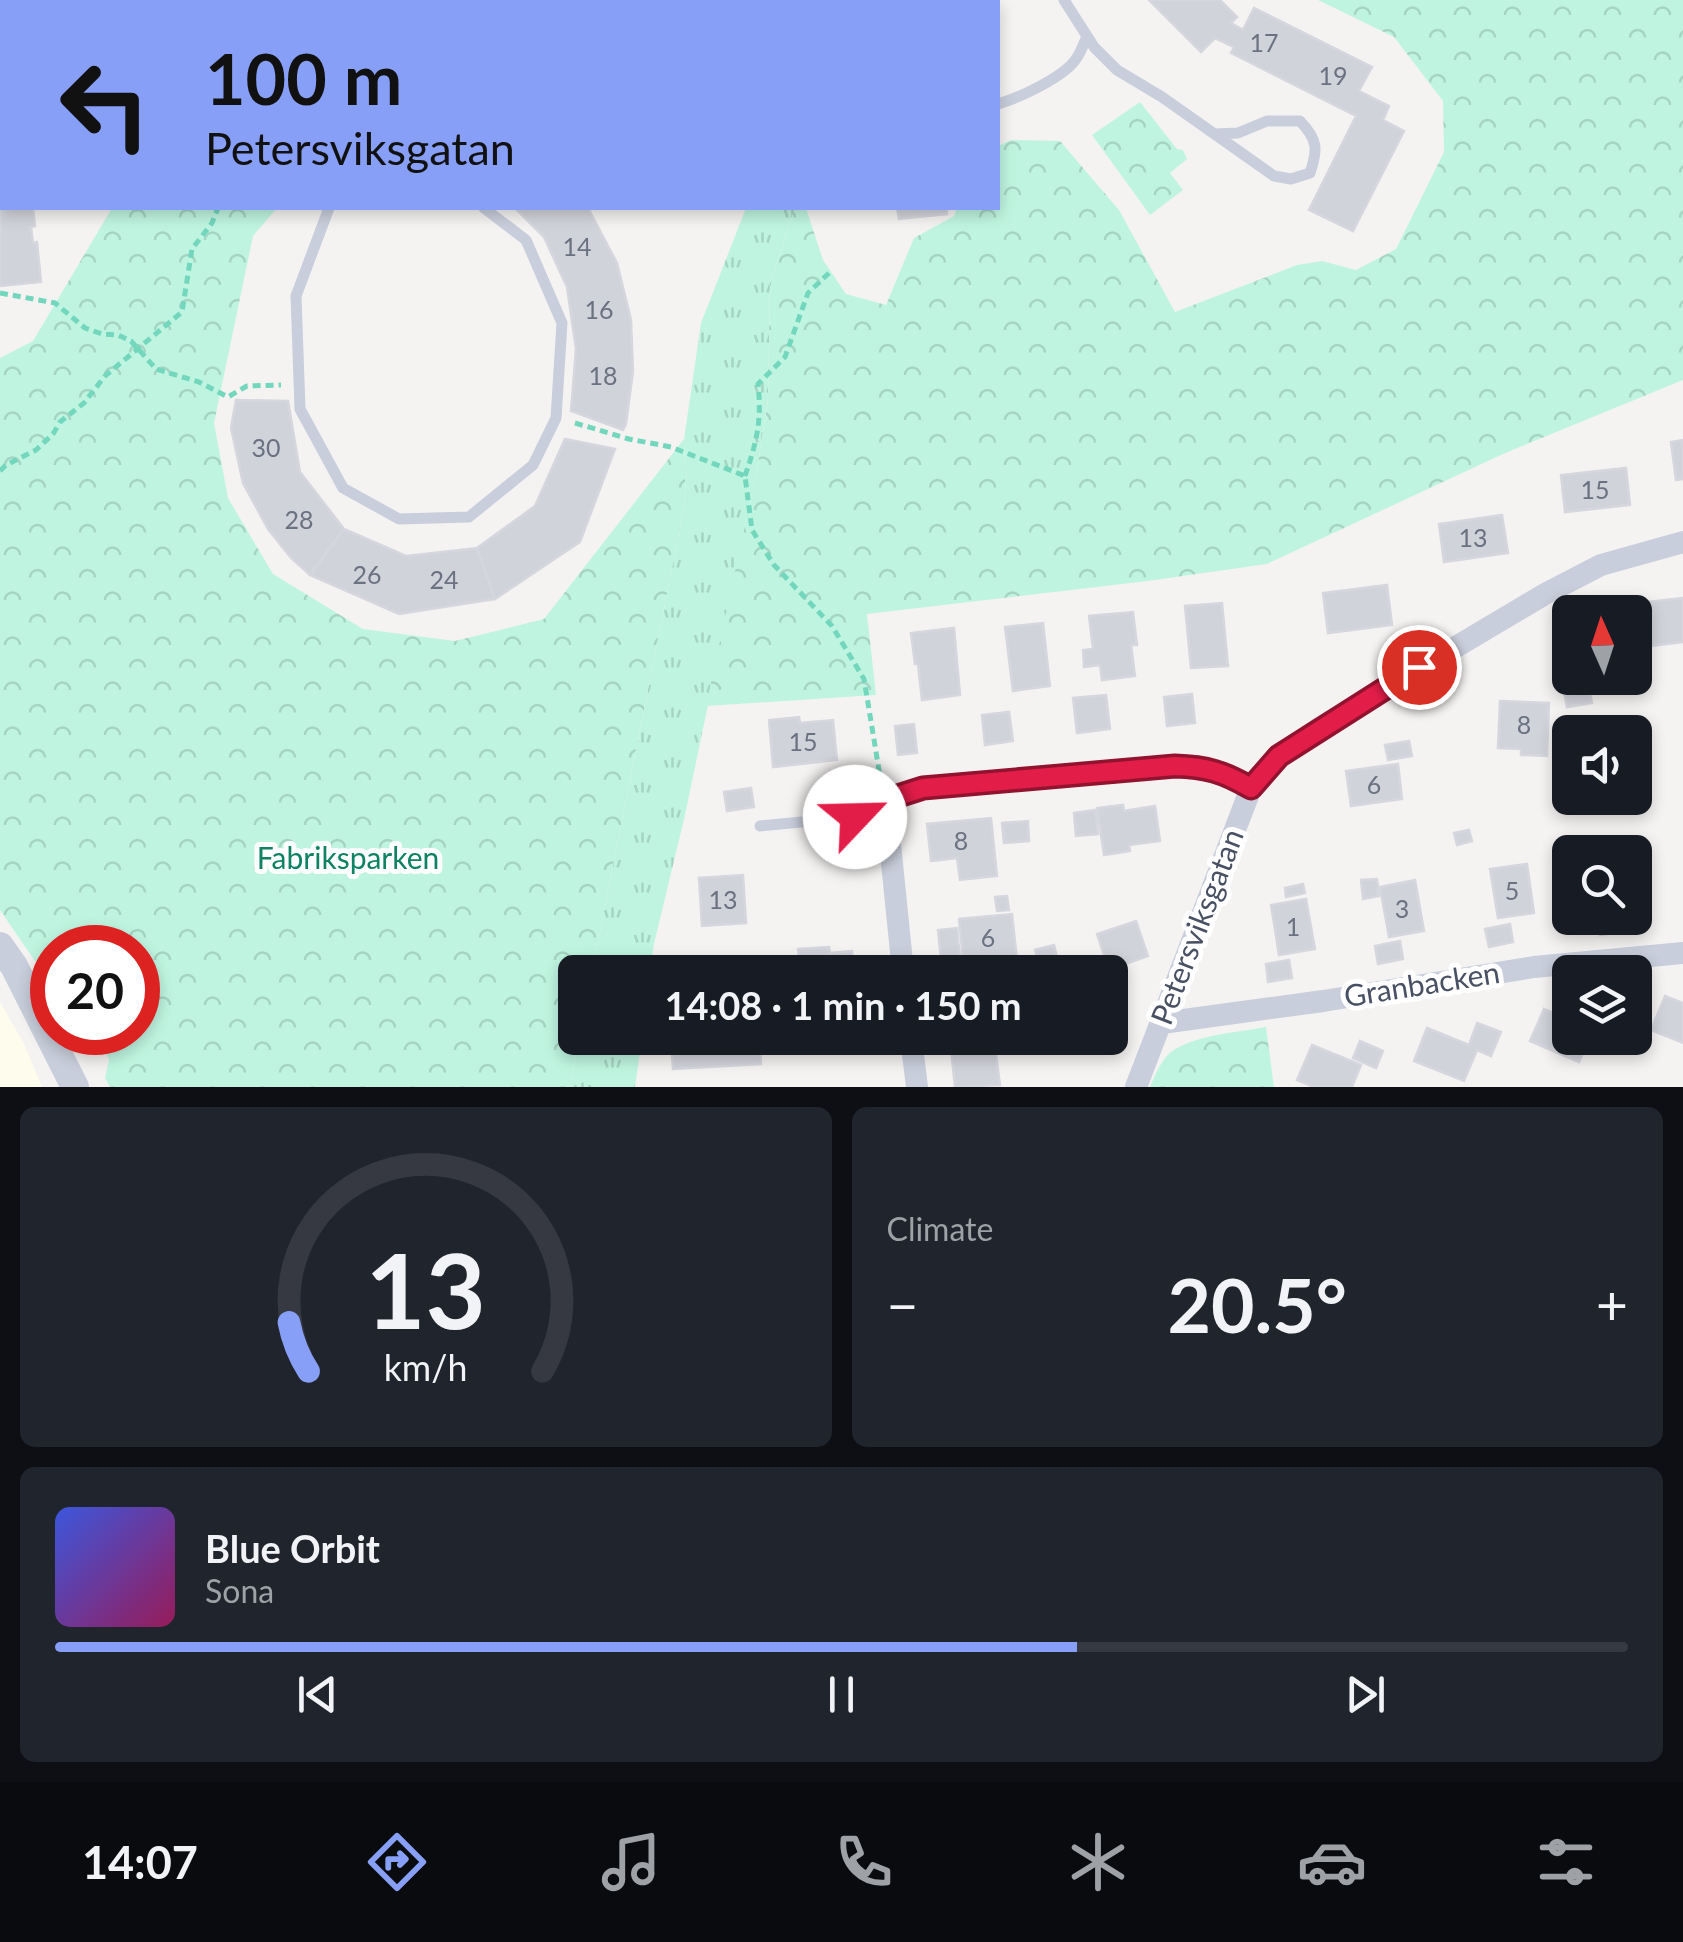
<!DOCTYPE html>
<html lang="en">
<head>
<meta charset="utf-8">
<style>
	:root { --surface:#171b24; --page:#20242c; --text:#f1f3f6; --muted:#9ea1a6; --line:#363941; --accent:#889ff7 }
	body { margin:0; font-family:Lato,sans-serif; background:var(--page); color:var(--text); height:100vh; display:flex; flex-direction:column; font-size:38px; white-space:nowrap }
	* { box-sizing:border-box; margin:0 }
	p { font-size:32px; color:var(--muted) }
	.icon { flex:none; width:55px; height:55px; fill:none; stroke:currentColor; stroke-width:2; stroke-linecap:round; stroke-linejoin:round }
	.map { position:relative; height:1087px; overflow:hidden }
	.sheet { display:flex; flex-direction:column; gap:20px; padding:20px; background:#0d0f14; flex:1 }
	.sheet>* { flex:none }
	.hud { position:absolute; left:0px; top:0px; width:1000px; height:210px; box-shadow:0 5px 15px #0003; background:#889ff7; color:#111; overflow:hidden }
	.needle { width:65px; rotate:357deg }
	.tools { position:absolute; left:1552px; top:595px; display:grid; gap:20px }
	.tools a { display:grid; place-items:center; width:100px; height:100px; border-radius:15px; background:var(--surface); box-shadow:0 5px 15px #0003; font-size:50px }
	.speed { position:absolute; left:30px; top:925px; display:flex; gap:20px; font-size:50px; font-weight:700; text-align:center }
	.speed>* { display:grid; place-content:center; width:130px; height:130px; border-radius:50%; background:var(--surface); box-shadow:0 5px 15px #0003; line-height:1 }
	.speed .limit { border:15px solid #d22; background:#fff; color:#111 }
	.pin { position:absolute; display:grid; place-items:center; width:85px; height:85px; color:#fff; margin:-42px; border:5px solid #fff; border-radius:50%; box-shadow:0 2px 10px #0007 }
	.me { position:absolute; width:110px; margin:-55px; rotate:66deg; stroke-linejoin:round; filter:drop-shadow(0 0 8px #0008) }
	.turn { display:flex; align-items:center; gap:35px; height:210px; padding:0 40px; font-size:45px }
	.turn .icon { width:130px; height:130px; stroke-width:2.5 }
	.turn b { display:block; font-size:70px; line-height:85px }
	.big { font-size:75px; font-weight:700; line-height:1.1 }
	.sheet .tile { flex:1; display:flex; flex-direction:column; justify-content:center; gap:15px; min-width:0; padding:0 35px; border-radius:15px; background:var(--page) }
	.sheet .dial { align-items:center; gap:0 }
	.dial svg { height:260px; overflow:visible; fill:none; stroke:var(--line); stroke-width:7; stroke-linecap:round; text-anchor:middle }
	.dial text { fill:var(--text); stroke:none }
	.song { display:flex; align-items:center; gap:30px }
	.cover { width:120px; height:120px; border-radius:15px; background:linear-gradient(135deg,hsl(230 70% 55%),hsl(330 70% 35%)) }
	.played { height:10px; border-radius:5px; background:linear-gradient(90deg,var(--accent) 65%,var(--line) 65%) }
	.keys { display:flex; justify-content:space-around; direction:ltr }
	.heat { display:flex; justify-content:space-between; align-items:center; font-size:55px; direction:ltr }
	.sheet .tiles { flex:1; display:grid; gap:20px; grid-template-columns:1fr 1fr }
	.tile:last-child { grid-column:span 2 }
	.trip { position:absolute; left:558px; top:955px; width:570px; height:100px; border-radius:15px; background:var(--surface); box-shadow:0 5px 15px #0003; font-weight:700; line-height:100px; text-align:center }
	.menu { display:flex; height:160px; justify-content:space-around; align-items:center; background:#090b0e; color:var(--muted) }
	.menu .icon { width:70px; height:70px }
	.menu .active { color:var(--accent) }
	.menu b { font-size:45px; color:var(--text) }
	.map>svg:first-child { display:block }
</style>
</head>
<body>
<div class="map">
<svg width="1683" height="1087" viewBox="0 0 1683 1087">
	<defs>
		<pattern id="grass-tufts" width="24" height="20" patternUnits="userSpaceOnUse" patternTransform="scale(2.5)"><rect width="24" height="20" fill="#bff5e0"/><path d="M3 7l-1-3M5 7V3M7 7l1-3M15 17l-1-3M17 17v-4M19 17l1-3" fill="none" stroke="#a6d4c3"/></pattern>
		<pattern id="forest-crowns" width="20" height="18" patternUnits="userSpaceOnUse" patternTransform="scale(2.5)"><rect width="20" height="18" fill="#bff5e0"/><path d="M2 6a3 3 0 1 1 6 0M12 15a3 3 0 1 1 6 0" fill="none" stroke="#a6d4c3"/></pattern>
	</defs>
	<rect width="100%" height="100%" fill="#f5f3f2"/>
	<path fill="#fefded" d="M 0,1002 L 24,1044 L 42,1087 L 0,1087 Z"/>
	<path fill="url(#grass-tufts)" d="M 746,208 L 795,208 L 770,283 L 768,399 L 757,470 L 685,815 L 654,944 L 650,972 L 592,972 L 686,497 L 684,439 L 701,323 Z
		M 579,1038 L 642,1038 L 635,1087 L 569,1087 Z"/>
	<path fill="url(#forest-crowns)" d="M 1318,0 L 1683,0 L 1683,380 L 1503,454 L 1267,564 L 1148,581 L 867,614 L 876,695 L 706,706 L 757,470 L 768,400 L 770,283 L 795,208 L 806,208 L 823,260 L 846,294 L 886,305 L 914,238 L 954,216 L 957,208 L 998,208 L 998,146 L 1011,140 L 1060,141 L 1119,210 L 1175,312 L 1297,265 L 1322,261 L 1356,270 L 1396,249 L 1444,152 L 1443,101 L 1394,37 Z
		M 1140,102 L 1177,149 L 1183,150 L 1187,159 L 1170,173 L 1183,190 L 1150,215 L 1092,135 Z
		M 112,208 L 277,208 L 253,236 L 214,423 L 228,498 L 273,574 L 363,629 L 455,641 L 544,619 L 684,439 L 686,497 L 592,972 L 575,972 L 575,1038 L 579,1038 L 569,1087 L 110,1087 L 105,1078 L 109,1060 L 99,1033 L 138,1032 L 138,948 L 52,948 L 52,986 L 0,910 L 0,358 L 33,341 Z
		M 1266,1027 L 1274,1087 L 1150,1087 C 1155,1075 1161,1060 1171,1052 C 1197,1034 1236,1033 1266,1027 Z"/>
	<path fill="#d1d3da" stroke="#d6d7de" stroke-width="2.5" d="M 235,0 L 297,0 L 297,2 L 235,2 Z
		M 866,0 L 916,0 L 916,2 L 866,2 Z
		M 1149,0 L 1220,0 L 1237,17 L 1231,23 L 1243,30 L 1254,8 L 1372,67 L 1359,91 L 1389,106 L 1383,120 L 1404,131 L 1353,231 L 1309,210 L 1356,116 L 1231,53 L 1234,47 L 1215,38 L 1201,52 Z
		M 0,103 L 2,103 L 2,208 L 33,208 L 35,226 L 31,227 L 33,243 L 37,242 L 41,282 L 0,286 Z
		M 515,208 L 588,208 L 617,263 L 631,320 L 633,371 L 626,424 L 623,430 L 571,411 L 576,349 L 567,287 L 544,237 Z
		M 897,208 L 947,208 L 947,214 L 899,219 Z
		M 236,400 L 288,401 L 300,472 L 344,529 L 310,575 L 291,558 L 268,529 L 243,483 L 231,428 Z
		M 565,439 L 615,449 L 580,542 L 495,599 L 477,548 L 535,506 Z
		M 1683,440 L 1683,479 L 1676,480 L 1671,442 Z
		M 1626,468 L 1630,505 L 1565,512 L 1561,475 Z
		M 1502,515 L 1508,553 L 1444,562 L 1439,524 Z
		M 344,529 L 406,556 L 477,548 L 495,599 L 399,614 L 310,575 Z
		M 1387,585 L 1392,625 L 1328,633 L 1323,593 Z
		M 1683,598 L 1683,642 L 1642,647 L 1637,603 Z
		M 1222,603 L 1228,666 L 1191,668 L 1185,606 Z
		M 1133,612 L 1137,645 L 1131,645 L 1135,676 L 1102,680 L 1100,665 L 1084,667 L 1083,650 L 1093,649 L 1089,616 Z
		M 1043,623 L 1050,686 L 1013,691 L 1005,627 Z
		M 954,628 L 960,695 L 922,700 L 918,664 L 915,664 L 911,633 Z
		M 1570,675 L 1570,678 L 1587,678 L 1592,703 L 1567,707 L 1561,676 Z
		M 1192,694 L 1195,723 L 1167,726 L 1164,697 Z
		M 1106,695 L 1110,729 L 1077,733 L 1073,698 Z
		M 1500,701 L 1549,703 L 1547,756 L 1521,755 L 1521,749 L 1498,748 Z
		M 1009,712 L 1013,741 L 985,745 L 982,715 Z
		M 799,717 L 800,723 L 833,720 L 837,760 L 773,767 L 769,720 Z
		M 914,724 L 917,753 L 898,755 L 895,726 Z
		M 1409,741 L 1412,756 L 1388,760 L 1385,745 Z
		M 1398,764 L 1402,799 L 1351,806 L 1346,771 Z
		M 751,788 L 754,807 L 727,811 L 724,792 Z
		M 1123,805 L 1124,811 L 1155,806 L 1160,841 L 1129,845 L 1130,851 L 1104,855 L 1097,808 Z
		M 1095,810 L 1098,834 L 1076,836 L 1074,813 Z
		M 991,818 L 997,876 L 960,880 L 957,858 L 931,861 L 927,824 Z
		M 1028,821 L 1029,841 L 1004,843 L 1002,823 Z
		M 1469,830 L 1472,841 L 1457,845 L 1454,833 Z
		M 851,834 L 853,859 L 829,861 L 826,836 Z
		M 1636,846 L 1643,897 L 1635,898 L 1635,852 L 1600,851 Z
		M 1527,864 L 1534,913 L 1498,918 L 1490,869 Z
		M 743,875 L 746,923 L 702,926 L 699,878 Z
		M 1377,879 L 1379,896 L 1363,899 L 1361,880 Z
		M 1415,880 L 1424,931 L 1389,937 L 1380,887 Z
		M 1303,884 L 1305,893 L 1286,897 L 1285,888 Z
		M 1007,896 L 1009,910 L 997,911 L 995,897 Z
		M 1306,899 L 1315,949 L 1279,955 L 1271,905 Z
		M 1012,914 L 1017,960 L 983,963 L 982,957 L 963,959 L 959,919 Z
		M 1597,918 L 1620,918 L 1622,932 L 1600,935 Z
		M 1136,921 L 1148,956 L 1109,970 L 1097,934 Z
		M 1510,924 L 1513,942 L 1489,947 L 1485,929 Z
		M 957,928 L 960,958 L 941,959 L 938,930 Z
		M 1400,941 L 1403,959 L 1378,964 L 1375,946 Z
		M 1054,945 L 1060,970 L 1041,972 L 1035,950 Z
		M 829,947 L 830,953 L 852,951 L 854,972 L 778,972 L 777,963 L 783,962 L 783,958 L 799,957 L 798,949 Z
		M 1289,960 L 1292,978 L 1268,982 L 1266,964 Z
		M 1665,996 L 1683,1003 L 1683,1043 L 1651,1030 Z
		M 1110,1009 L 1116,1044 L 1073,1051 L 1071,1038 L 1110,1038 Z
		M 1544,1009 L 1570,1020 L 1570,1038 L 1589,1038 L 1579,1062 L 1530,1041 Z
		M 1477,1023 L 1501,1032 L 1491,1056 L 1477,1050 L 1464,1081 L 1414,1061 L 1427,1028 L 1469,1045 Z
		M 671,1038 L 760,1038 L 761,1064 L 673,1069 Z
		M 976,1038 L 994,1038 L 1000,1085 L 955,1087 L 950,1040 Z
		M 1360,1041 L 1383,1051 L 1376,1068 L 1353,1058 Z
		M 1312,1045 L 1361,1065 L 1352,1087 L 1314,1087 L 1297,1080 Z"/>
	<g fill="none" stroke-linecap="round" stroke-linejoin="round">
		<path stroke="#72d7bd" stroke-width="5" stroke-dasharray="8 5" stroke-linecap="butt" d="M 0,293 L 55,303 L 85,328 L 102,334 L 118,335 L 131,341 L 156,369 L 199,382 L 228,397 L 247,386 L 281,385
			M 575,423 L 629,439 L 671,447 L 745,476 L 752,530 L 774,565 L 832,626 L 864,679 L 880,776 L 883,779
			M 0,471 L 6,465 L 36,450 L 53,434 L 60,422 L 84,403 L 105,376 L 182,312 L 192,249 L 212,223 L 218,208
			M 745,476 C 757,441 762,420 758,384 L 785,357 L 808,293 L 830,272"/>
		<path stroke="#c8cedb" stroke-width="11" d="M 928,0 L 928,2
			M 1064,0 L 1094,47 L 1117,70 L 1162,97 L 1274,176 L 1291,179 L 1310,173 C 1318,149 1318,140 1300,121 L 1267,121 L 1238,133 L 1215,134
			M 486,2 L 489,0
			M 998,104 C 1019,98 1064,77 1076,59 C 1081,52 1084,43 1087,36
			M 329,208 L 296,296 L 300,409 L 343,488 L 399,519 L 469,517 L 533,465 L 556,418 L 562,323 L 526,240 L 484,208
			M 760,826 L 887,814"/>
		<path stroke="#c8cedb" stroke-width="22" d="M 903,972 L 887,814 L 898,797 L 923,788 L 1175,766 C 1207,767 1223,772 1251,788
			M 1162,1023 L 1323,1001 L 1534,967 L 1683,953
			M 911,1038 L 917,1087
			M 1136,1087 L 1251,788 L 1279,756 L 1318,729 L 1545,594 L 1601,565 L 1683,542"/>
		<path stroke="#c8cedb" stroke-width="28" d="M 0,946 L 14,966 L 75,1087"/>
	</g>
	<g fill="none" stroke-linecap="round" stroke-linejoin="round">
		<g stroke="#92132f" stroke-width="25">
			<path id="route" d="M 855,817 L 887,814 L 898,796 L 923,788 L 1175,766 C 1207,767 1223,772 1251,788 L 1279,756 L 1419,667"/>
		</g>
		<use href="#route" stroke="#e11d48" stroke-width="18"/>
	</g>
	<g text-anchor="middle" stroke-width="10" stroke-linejoin="round" paint-order="stroke">
		<g font-size="25" fill="#6a7181">
			<text x="1264" y="52">17</text>
			<text x="1333" y="85">19</text>
			<text x="577" y="256">14</text>
			<text x="599" y="319">16</text>
			<text x="603" y="385">18</text>
			<text x="266" y="457">30</text>
			<text x="1595" y="499">15</text>
			<text x="299" y="529">28</text>
			<text x="1473" y="547">13</text>
			<text x="367" y="584">26</text>
			<text x="444" y="589">24</text>
			<text x="1524" y="734">8</text>
			<text x="803" y="751">15</text>
			<text x="1374" y="794">6</text>
			<text x="961" y="850">8</text>
			<text x="1512" y="900">5</text>
			<text x="723" y="909">13</text>
			<text x="1402" y="918">3</text>
			<text x="1293" y="936">1</text>
			<text x="988" y="947">6</text>
		</g>
		<g font-size="30" fill="#0e8263" stroke="#fff">
			<text x="348" y="869">Fabriksparken</text>
		</g>
		<g font-size="30" fill="#485063" stroke="#fff">
			<text transform="translate(1198 927) rotate(-69)" y="10">Petersviksgatan</text>
			<text transform="translate(1422 985) rotate(-9)" y="10">Granbacken</text>
		</g>
	</g>
</svg>
<div class="tools">
<a><svg class="needle" viewBox="-14 -14 28 28"><path d="M0-13l5 13h-10z" fill="#e53935"/><path d="M0 13l5-13h-10z" fill="#9ea1a6"/></svg></a>
<a><svg class="icon" aria-label="sound" viewBox="0 0 24 24"><path d="M4 9h4l5-4v14l-5-4H4zM17 9q2 3 0 6"/></svg></a>
<a><svg class="icon" aria-label="search" viewBox="0 0 24 24"><circle cx="10" cy="10" r="6"/><path d="M15 15l6 6"/></svg></a>
<a><svg class="icon" aria-label="layers" viewBox="0 0 24 24"><path d="M12 4l9 5-9 5-9-5zM3 14l9 5 9-5"/></svg></a>
</div>
<div class="speed"><div class="limit">20</div></div>
<div class="pin" style="left:1419px;top:667px;background:#d93025"><svg class="icon" aria-label="arrive" viewBox="0 0 24 24"><path d="M6 21V4h12l-3 4 3 4H6"/></svg></div>
<svg class="me" style="left:855px;top:817px" viewBox="-20 -20 40 40"><circle r="19" fill="#fff"/><path d="M0-13L10 11 0 6-10 11z" fill="#e11d48"/></svg>
<div class="trip">14:08 · 1 min · 150 m</div>
<div class="hud">
<div class="turn"><svg class="icon" aria-label="left" viewBox="0 0 24 24"><path d="M17 20v-9H6M10 6l-5 5 5 5"/></svg><div><b>100 m</b>Petersviksgatan</div></div>
</div>
</div>
<section class="sheet">
<div class="tiles">
<div class="tile dial"><svg viewBox="0 0 100 80">
<path d="M14 69A42 42 0 1 1 86 69"/>
<path d="M14 69A42 42 0 0 1 8 54" stroke="#889ff7"/>
<text x="50" y="56" font-size="32" font-weight="700">13</text>
<text x="50" y="72" font-size="11">km/h</text>
</svg></div>
<div class="tile"><p>Climate</p>
<div class="heat"><a>−</a><b class="big">20.5°</b><a>+</a></div>
</div>
<div class="tile">
<div class="song"><i class="cover"></i><div><b>Blue Orbit</b><p>Sona</p></div></div>
<div class="played"></div>
<div class="keys"><svg class="icon" aria-label="previous" viewBox="0 0 24 24"><path d="M18 5L8 12l10 7zM5 5v14"/></svg><svg class="icon" aria-label="pause" viewBox="0 0 24 24"><path d="M8 5v14M16 5v14"/></svg><svg class="icon" aria-label="next" viewBox="0 0 24 24"><path d="M6 5l10 7-10 7zM19 5v14"/></svg></div>
</div>
</div>
</section>
<nav class="menu">
<b>14:07</b>
<svg class="icon active" aria-label="directions" viewBox="0 0 24 24"><path d="M12 3l9 9-9 9-9-9zM9 14v-3h6M13 9l2 2-2 2"/></svg>
<svg class="icon" aria-label="music" viewBox="0 0 24 24"><path d="M9 18V5l10-2v13"/><circle cx="6" cy="18" r="3"/><circle cx="16" cy="16" r="3"/></svg>
<svg class="icon" aria-label="phone" viewBox="0 0 24 24"><path d="M5 4h4l2 5-3 2q2 4 5 5l2-3 5 2v4C11 20 4 13 5 4z"/></svg>
<svg class="icon" aria-label="climate" viewBox="0 0 24 24"><path d="M12 3v18M4 7l16 10M4 17L20 7"/></svg>
<svg class="icon" aria-label="car" viewBox="0 0 24 24"><path d="M5 17H2v-5l4-1 3-4h7l3 4 3 1v5h-3M9 17h6M6 11h13"/><circle cx="7" cy="17" r="2"/><circle cx="17" cy="17" r="2"/></svg>
<svg class="icon" aria-label="filters" viewBox="0 0 24 24"><path d="M4 7h16M4 17h16"/><circle cx="9" cy="7" r="2"/><circle cx="15" cy="17" r="2"/></svg>
</nav>
</body>
</html>
